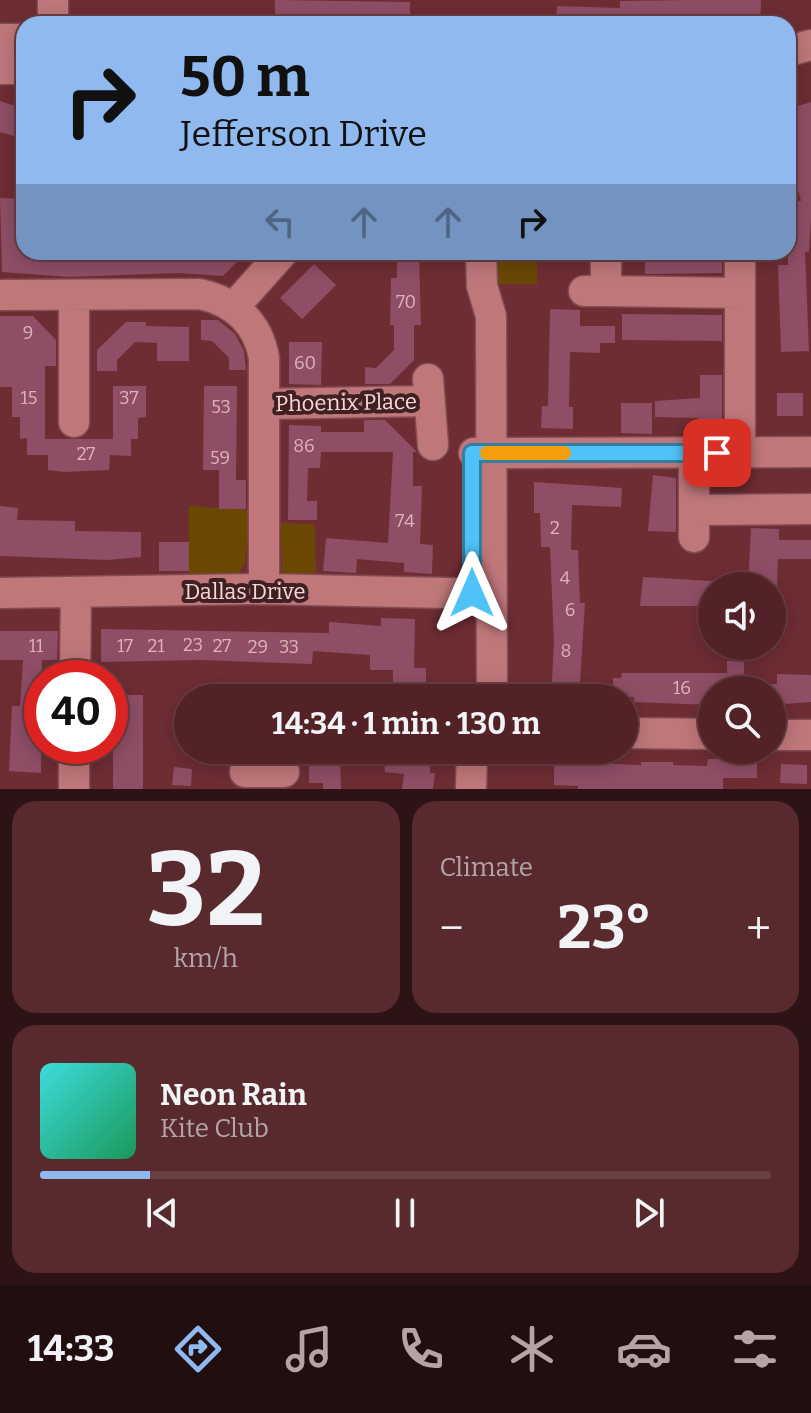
<!DOCTYPE html>
<html lang="en">
<head>
<meta charset="utf-8">
<style>
	:root { --surface:#522226; --page:#582a2e; --text:#f1f3f6; --muted:#b5a4a7; --line:#683f43; --accent:#90b9f0 }
	body { margin:0; font-family:Bitter,serif; background:var(--page); color:var(--text); height:100vh; display:flex; flex-direction:column; font-size:30px; white-space:nowrap }
	* { box-sizing:border-box; margin:0 }
	p { font-size:26px; color:var(--muted) }
	.icon { flex:none; width:44px; height:44px; fill:none; stroke:currentColor; stroke-width:2; stroke-linecap:round; stroke-linejoin:round }
	.map { position:relative; height:789px; overflow:hidden }
	.sheet { display:flex; flex-direction:column; gap:12px; padding:12px; background:#2d1315; flex:1 }
	.sheet>* { flex:none }
	.top-card { position:absolute; left:16px; top:16px; width:780px; height:244px; border-radius:24px; box-shadow:0 4px 20px #0003,0 0 0 2px var(--line); background:#90b9f0; color:#111; overflow:hidden }
	.controls { position:absolute; left:698px; top:572px; display:grid; gap:16px }
	.controls a { display:grid; place-items:center; width:88px; height:88px; border-radius:50%; background:var(--surface); box-shadow:0 4px 20px #0003,0 0 0 2px var(--line); font-size:40px }
	.speed { position:absolute; left:24px; top:660px; display:flex; gap:16px; font-size:40px; font-weight:700; text-align:center }
	.speed>* { display:grid; place-content:center; width:104px; height:104px; border-radius:50%; background:var(--surface); box-shadow:0 4px 20px #0003,0 0 0 2px var(--line); line-height:1 }
	.speed .limit { border:12px solid #d22; background:#fff; color:#111 }
	.pin { position:absolute; display:grid; place-items:center; width:68px; height:68px; color:#fff; margin:-34px; border-radius:16px; box-shadow:0 4px 12px #0006 }
	.me { position:absolute; width:88px; margin:-44px; rotate:0deg; stroke-linejoin:round; filter:drop-shadow(0 0 6px #0008) }
	.turn { display:flex; align-items:center; gap:28px; height:168px; padding:0 32px; font-size:36px }
	.turn .icon { width:104px; height:104px; stroke-width:2.5 }
	.turn b { display:block; font-size:56px; line-height:68px }
	.lanes { display:flex; align-items:center; height:76px; padding:0 32px; background:#0003; justify-content:center; gap:40px; direction:ltr }
	.lanes .off { opacity:.35 }
	.big { font-size:60px; font-weight:700; line-height:1.1 }
	.sheet .card { flex:1; display:flex; flex-direction:column; justify-content:center; gap:12px; min-width:0; padding:0 28px; border-radius:24px; background:var(--page) }
	.sheet .dial { align-items:center; gap:0 }
	.dial b { font-size:104px; line-height:1 }
	.song { display:flex; align-items:center; gap:24px }
	.cover { width:96px; height:96px; border-radius:12px; background:linear-gradient(135deg,hsl(180 70% 55%),hsl(150 70% 35%)) }
	.played { height:8px; border-radius:4px; background:linear-gradient(90deg,var(--accent) 15%,var(--line) 15%) }
	.keys { display:flex; justify-content:space-around; direction:ltr }
	.heat { display:flex; justify-content:space-between; align-items:center; font-size:44px; direction:ltr }
	.sheet .tiles { flex:1; display:grid; gap:12px; grid-template-columns:1fr 1fr }
	.card:last-child { grid-column:span 2 }
	.trip { position:absolute; left:174px; top:684px; width:464px; height:80px; border-radius:40px; background:var(--surface); box-shadow:0 4px 20px #0003,0 0 0 2px var(--line); font-weight:700; line-height:80px; text-align:center }
	.tab-bar { display:flex; height:128px; justify-content:space-around; align-items:center; background:#210e0f; color:var(--muted) }
	.tab-bar .icon { width:56px; height:56px }
	.tab-bar .on { color:var(--accent) }
	.tab-bar b { font-size:36px; color:var(--text) }
	.map>svg:first-child { display:block }
</style>
</head>
<body>
<div class="map">
<svg width="811" height="789" viewBox="0 0 811 789">
	<rect width="100%" height="100%" fill="#6d2d33"/>
	<path fill="#6a4804" d="M 498,252 L 537,252 L 537,284 L 498,284 Z
		M 189,506 L 251,510 L 245,563 L 238,575 L 189,578 Z
		M 281,523 L 315,524 L 316,579 L 282,572 Z"/>
	<path fill="#8e4e66" d="M 275,0 L 410,2 L 410,24 L 275,24 Z
		M 693,0 L 761,0 L 760,24 L 556,24 L 557,6 L 620,8 L 620,1 Z
		M 0,101 L 24,109 L 24,139 L 0,132 Z
		M 811,102 L 811,217 L 809,252 L 805,252 L 809,351 L 781,352 L 778,265 L 788,265 L 788,201 L 801,201 L 788,152 L 788,109 Z
		M 0,198 L 24,199 L 24,252 L 247,252 L 223,276 L 178,273 L 69,277 L 2,272 Z
		M 397,252 L 419,252 L 421,325 L 414,325 L 414,360 L 390,384 L 365,384 L 365,367 L 376,368 L 394,350 L 394,325 L 390,325 L 391,278 L 397,278 Z
		M 645,252 L 722,252 L 722,273 L 645,274 Z
		M 314,264 L 336,285 L 302,319 L 280,298 Z
		M 550,309 L 580,310 L 580,326 L 615,326 L 615,343 L 600,343 L 600,353 L 570,352 L 569,407 L 573,407 L 573,429 L 541,428 L 542,406 L 548,406 Z
		M 622,314 L 722,315 L 722,341 L 622,340 Z
		M 0,316 L 33,316 L 56,340 L 56,366 L 45,366 L 45,439 L 113,439 L 113,386 L 146,386 L 146,417 L 138,418 L 138,439 L 131,439 L 131,456 L 110,455 L 109,470 L 64,472 L 48,470 L 48,455 L 27,455 L 27,438 L 20,439 L 20,417 L 12,417 L 12,387 L 0,387 Z
		M 201,320 L 218,320 L 235,334 L 244,351 L 246,370 L 229,370 L 229,358 L 212,341 L 201,340 Z
		M 126,322 L 146,322 L 146,326 L 189,327 L 189,361 L 157,361 L 157,343 L 135,342 L 117,360 L 117,371 L 97,371 L 97,350 Z
		M 289,342 L 322,342 L 321,385 L 289,384 Z
		M 700,375 L 722,375 L 722,431 L 698,430 L 698,418 L 655,417 L 655,401 L 700,398 Z
		M 204,386 L 237,386 L 236,480 L 246,480 L 246,509 L 219,509 L 219,470 L 203,470 Z
		M 777,393 L 803,393 L 803,416 L 777,416 Z
		M 621,403 L 652,403 L 652,434 L 621,433 Z
		M 364,420 L 385,420 L 417,452 L 413,452 L 413,486 L 422,486 L 420,544 L 433,545 L 432,574 L 404,572 L 404,563 L 357,559 L 356,573 L 323,571 L 326,538 L 388,543 L 393,452 L 321,452 L 320,468 L 308,468 L 307,501 L 317,501 L 317,520 L 288,520 L 289,425 L 321,426 L 321,432 L 364,432 Z
		M 653,475 L 676,478 L 676,532 L 648,531 Z
		M 534,482 L 622,488 L 621,507 L 572,505 L 571,550 L 578,550 L 580,603 L 585,603 L 579,698 L 551,698 L 554,643 L 550,547 L 541,547 L 540,513 L 534,513 Z
		M 0,506 L 18,508 L 17,520 L 75,521 L 75,531 L 141,532 L 141,557 L 107,560 L 0,556 Z
		M 751,528 L 779,529 L 779,540 L 811,540 L 811,559 L 778,559 L 777,586 L 748,586 Z
		M 159,542 L 189,542 L 189,571 L 159,571 Z
		M 643,577 L 712,581 L 712,606 L 640,606 Z
		M 381,618 L 415,619 L 414,668 L 426,668 L 426,696 L 393,696 L 393,670 L 370,670 L 370,655 L 313,651 L 312,664 L 200,660 L 101,662 L 101,629 L 329,633 L 329,622 L 381,626 Z
		M 0,631 L 58,631 L 57,660 L 42,660 L 41,773 L 9,771 L 12,706 L 20,706 L 23,660 L 0,660 Z
		M 727,661 L 744,661 L 744,690 L 712,690 L 712,705 L 634,702 L 634,697 L 613,696 L 613,678 L 621,678 L 622,673 L 727,673 Z
		M 777,674 L 811,675 L 811,702 L 772,705 L 772,684 L 777,684 Z
		M 113,695 L 143,695 L 143,789 L 113,789 Z
		M 309,750 L 340,750 L 341,789 L 323,789 L 323,783 L 309,783 Z
		M 383,750 L 430,750 L 430,773 L 435,773 L 433,789 L 402,789 L 404,774 L 385,772 Z
		M 554,752 L 589,753 L 589,763 L 641,765 L 641,762 L 673,762 L 673,765 L 707,766 L 708,759 L 757,758 L 757,778 L 723,778 L 723,789 L 578,789 L 578,786 L 554,785 Z
		M 781,764 L 807,765 L 807,784 L 780,783 Z
		M 174,767 L 192,769 L 191,786 L 172,785 Z"/>
	<g fill="none" stroke-linecap="round" stroke-linejoin="round">
		<g stroke="#824c52" stroke-width="33">
			<path id="minor" d="M 53,24 L 53,0
				M 0,39 L 24,39
				M 788,51 L 811,45
				M 0,69 L 24,69
				M 481,252 L 482,286 L 491,316 L 492,698
				M 584,291 L 606,291 L 606,261
				M 606,291 L 740,293
				M 0,295 L 200,294 C 235,302 258,323 264,358 L 264,589
				M 234,307 L 283,252
				M 428,379 L 433,445
				M 264,404 L 428,401
				M 74,422 L 74,295
				M 740,452 L 740,252
				M 474,453 L 811,452
				M 694,453 L 694,537
				M 695,510 L 811,509
				M 0,593 L 264,589 L 491,594
				M 75,678 L 76,593
				M 624,733 L 712,734
				M 772,735 L 811,735
				M 245,772 L 284,772
				M 74,789 L 74,746
				M 471,789 L 472,750"/>
		</g>
		<use href="#minor" stroke="#bf777a" stroke-width="30"/>
	</g>
	<g fill="none" stroke-linecap="round" stroke-linejoin="round">
		<g stroke="#337fa1" stroke-width="20">
			<path id="route" d="M 472,593 L 472,453 L 717,453"/>
		</g>
		<use href="#route" stroke="#4fc3f7" stroke-width="14"/>
		<path stroke="#f59e0b" stroke-width="14" d="M 487,453 L 564,453"/>
	</g>
	<g text-anchor="middle" stroke-width="8" stroke-linejoin="round" paint-order="stroke">
		<g font-size="18" fill="#e0b2b8">
			<text x="406" y="308">70</text>
			<text x="28" y="339">9</text>
			<text x="305" y="369">60</text>
			<text x="29" y="404">15</text>
			<text x="129" y="404">37</text>
			<text x="221" y="413">53</text>
			<text x="304" y="452">86</text>
			<text x="86" y="460">27</text>
			<text x="220" y="464">59</text>
			<text x="405" y="527">74</text>
			<text x="555" y="534">2</text>
			<text x="565" y="584">4</text>
			<text x="570" y="616">6</text>
			<text x="193" y="651">23</text>
			<text x="36" y="652">11</text>
			<text x="125" y="652">17</text>
			<text x="156" y="652">21</text>
			<text x="222" y="652">27</text>
			<text x="258" y="653">29</text>
			<text x="289" y="653">33</text>
			<text x="566" y="657">8</text>
			<text x="682" y="694">16</text>
		</g>
		<g font-size="22" fill="#fcd4d4" stroke="#3e2123">
			<text transform="translate(346 402) rotate(-1)" y="8">Phoenix Place</text>
			<text x="245" y="599">Dallas Drive</text>
		</g>
	</g>
</svg>
<div class="controls">
<a><svg class="icon" aria-label="sound" viewBox="0 0 24 24"><path d="M4 9h4l5-4v14l-5-4H4zM17 9q2 3 0 6"/></svg></a>
<a><svg class="icon" aria-label="search" viewBox="0 0 24 24"><circle cx="10" cy="10" r="6"/><path d="M15 15l6 6"/></svg></a>
</div>
<div class="speed"><div class="limit">40</div></div>
<div class="pin" style="left:717px;top:453px;background:#d93025"><svg class="icon" aria-label="arrive" viewBox="0 0 24 24"><path d="M6 21V4h12l-3 4 3 4H6"/></svg></div>
<svg class="me" style="left:472px;top:593px" viewBox="-20 -20 40 40"><path d="M0-17L14 15 0 8-14 15z" fill="#4fc3f7" stroke="#fff" stroke-width="4"/></svg>
<div class="trip">14:34 · 1 min · 130 m</div>
<div class="top-card">
<div class="turn"><svg class="icon" aria-label="right" viewBox="0 0 24 24"><path d="M7 20v-9h11M14 6l5 5-5 5"/></svg><div><b>50 m</b>Jefferson Drive</div></div>
<div class="lanes"><svg class="icon off" aria-label="left" viewBox="0 0 24 24"><path d="M17 20v-9H6M10 6l-5 5 5 5"/></svg><svg class="icon off" aria-label="ahead" viewBox="0 0 24 24"><path d="M12 20V5M6 11l6-6 6 6"/></svg><svg class="icon off" aria-label="ahead" viewBox="0 0 24 24"><path d="M12 20V5M6 11l6-6 6 6"/></svg><svg class="icon" aria-label="right" viewBox="0 0 24 24"><path d="M7 20v-9h11M14 6l5 5-5 5"/></svg></div>
</div>
</div>
<section class="sheet">
<div class="tiles">
<div class="card dial"><b>32</b><p>km/h</p></div>
<div class="card"><p>Climate</p>
<div class="heat"><a>−</a><b class="big">23°</b><a>+</a></div>
</div>
<div class="card">
<div class="song"><i class="cover"></i><div><b>Neon Rain</b><p>Kite Club</p></div></div>
<div class="played"></div>
<div class="keys"><svg class="icon" aria-label="previous" viewBox="0 0 24 24"><path d="M18 5L8 12l10 7zM5 5v14"/></svg><svg class="icon" aria-label="pause" viewBox="0 0 24 24"><path d="M8 5v14M16 5v14"/></svg><svg class="icon" aria-label="next" viewBox="0 0 24 24"><path d="M6 5l10 7-10 7zM19 5v14"/></svg></div>
</div>
</div>
</section>
<nav class="tab-bar">
<b>14:33</b>
<svg class="icon on" aria-label="directions" viewBox="0 0 24 24"><path d="M12 3l9 9-9 9-9-9zM9 14v-3h6M13 9l2 2-2 2"/></svg>
<svg class="icon" aria-label="music" viewBox="0 0 24 24"><path d="M9 18V5l10-2v13"/><circle cx="6" cy="18" r="3"/><circle cx="16" cy="16" r="3"/></svg>
<svg class="icon" aria-label="phone" viewBox="0 0 24 24"><path d="M5 4h4l2 5-3 2q2 4 5 5l2-3 5 2v4C11 20 4 13 5 4z"/></svg>
<svg class="icon" aria-label="climate" viewBox="0 0 24 24"><path d="M12 3v18M4 7l16 10M4 17L20 7"/></svg>
<svg class="icon" aria-label="car" viewBox="0 0 24 24"><path d="M5 17H2v-5l4-1 3-4h7l3 4 3 1v5h-3M9 17h6M6 11h13"/><circle cx="7" cy="17" r="2"/><circle cx="17" cy="17" r="2"/></svg>
<svg class="icon" aria-label="filters" viewBox="0 0 24 24"><path d="M4 7h16M4 17h16"/><circle cx="9" cy="7" r="2"/><circle cx="15" cy="17" r="2"/></svg>
</nav>
</body>
</html>
